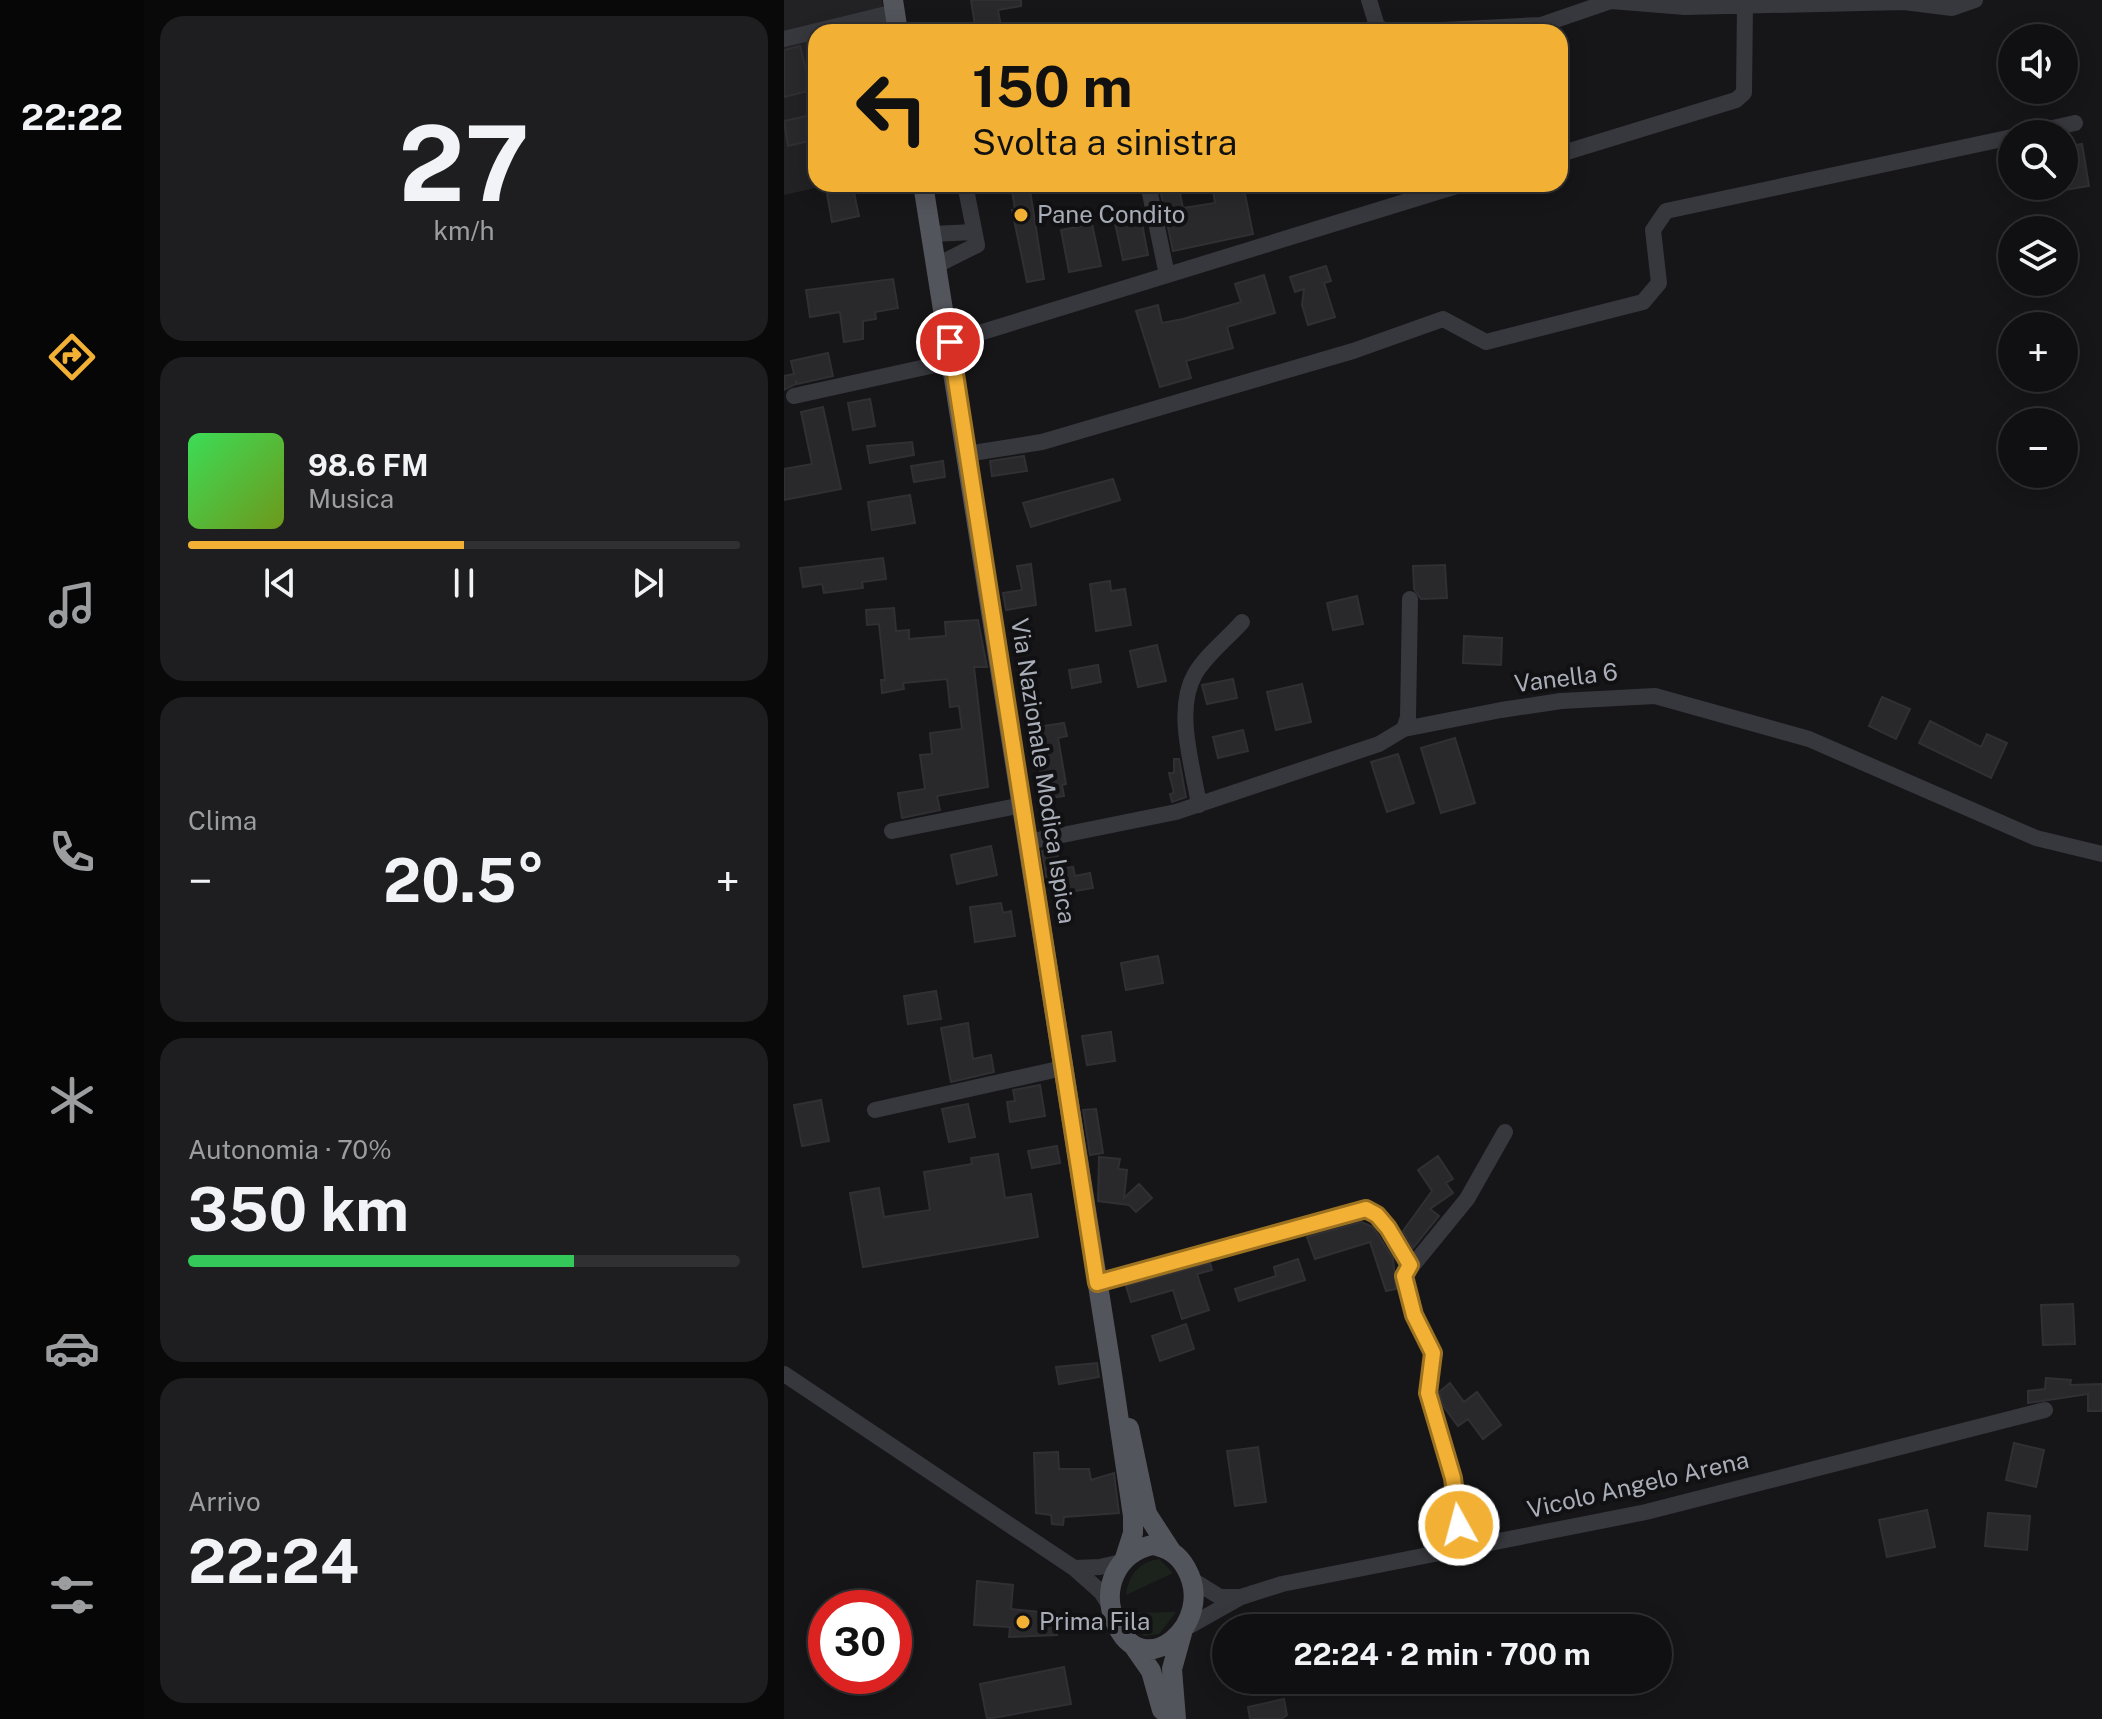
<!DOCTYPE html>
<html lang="it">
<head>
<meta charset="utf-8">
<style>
	:root { --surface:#101012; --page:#1e1e20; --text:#f1f3f6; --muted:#9c9d9f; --line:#303032; --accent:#f2b134 }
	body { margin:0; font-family:"Public Sans",sans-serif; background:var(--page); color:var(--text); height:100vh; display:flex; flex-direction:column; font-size:30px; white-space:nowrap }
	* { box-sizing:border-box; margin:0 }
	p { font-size:26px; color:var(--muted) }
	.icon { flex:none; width:44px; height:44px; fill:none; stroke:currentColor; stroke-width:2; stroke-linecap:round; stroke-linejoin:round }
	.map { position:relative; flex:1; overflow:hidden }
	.side { display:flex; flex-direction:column; gap:16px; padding:16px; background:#09090a; width:640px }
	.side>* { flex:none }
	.banner { position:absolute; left:24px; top:24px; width:760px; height:168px; border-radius:24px; box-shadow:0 4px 20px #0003,0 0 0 2px var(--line); background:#f2b134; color:#111; overflow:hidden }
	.buttons { position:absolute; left:1214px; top:24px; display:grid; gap:16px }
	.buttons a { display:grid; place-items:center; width:80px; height:80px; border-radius:50%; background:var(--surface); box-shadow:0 4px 20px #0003,0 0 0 2px var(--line); font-size:40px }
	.speed { position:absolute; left:24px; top:1590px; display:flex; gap:16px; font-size:40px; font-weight:700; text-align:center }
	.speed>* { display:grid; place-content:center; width:104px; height:104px; border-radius:50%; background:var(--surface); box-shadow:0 4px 20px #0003,0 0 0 2px var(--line); line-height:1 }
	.speed .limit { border:12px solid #d22; background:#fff; color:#111 }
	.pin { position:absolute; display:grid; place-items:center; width:68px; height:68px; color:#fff; margin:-34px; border:4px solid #fff; border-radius:50%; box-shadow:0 2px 8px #0007 }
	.me { position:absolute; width:88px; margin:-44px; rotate:353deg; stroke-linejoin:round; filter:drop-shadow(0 0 6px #0008) }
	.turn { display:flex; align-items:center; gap:28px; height:168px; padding:0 32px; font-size:36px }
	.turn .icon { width:104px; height:104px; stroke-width:2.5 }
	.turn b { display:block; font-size:56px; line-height:68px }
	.big { font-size:60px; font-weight:700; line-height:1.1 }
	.side .card { flex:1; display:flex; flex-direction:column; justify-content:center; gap:12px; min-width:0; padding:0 28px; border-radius:24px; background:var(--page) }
	.side .dial { align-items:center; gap:0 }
	.dial b { font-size:104px; line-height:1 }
	.song { display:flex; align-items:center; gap:24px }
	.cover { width:96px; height:96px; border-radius:12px; background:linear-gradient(135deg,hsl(130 70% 55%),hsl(80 70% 35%)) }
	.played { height:8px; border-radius:4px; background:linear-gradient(90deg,var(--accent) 50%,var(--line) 50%) }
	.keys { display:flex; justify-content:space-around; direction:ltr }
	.heat { display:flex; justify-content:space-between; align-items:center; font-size:44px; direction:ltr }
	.charge { height:12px; border-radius:6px; background:linear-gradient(90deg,#34c759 70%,var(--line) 0) }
	.trip { position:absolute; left:428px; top:1614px; width:460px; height:80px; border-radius:40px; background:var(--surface); box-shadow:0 4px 20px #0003,0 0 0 2px var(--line); font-weight:700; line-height:80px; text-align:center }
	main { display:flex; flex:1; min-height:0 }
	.tabs { display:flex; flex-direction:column; width:144px; justify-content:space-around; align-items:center; background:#060607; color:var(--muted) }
	.tabs .icon { width:56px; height:56px }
	.tabs .selected { color:var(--accent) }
	.tabs b { font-size:36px; color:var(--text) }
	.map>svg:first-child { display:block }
</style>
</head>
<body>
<main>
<nav class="tabs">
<b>22:22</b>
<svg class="icon selected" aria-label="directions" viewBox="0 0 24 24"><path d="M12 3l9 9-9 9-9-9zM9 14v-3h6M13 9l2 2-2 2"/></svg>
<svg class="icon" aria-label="music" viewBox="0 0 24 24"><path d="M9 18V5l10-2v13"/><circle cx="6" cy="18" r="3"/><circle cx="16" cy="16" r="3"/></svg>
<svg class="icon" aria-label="phone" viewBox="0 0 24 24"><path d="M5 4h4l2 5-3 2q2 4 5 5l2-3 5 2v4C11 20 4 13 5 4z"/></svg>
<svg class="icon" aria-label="climate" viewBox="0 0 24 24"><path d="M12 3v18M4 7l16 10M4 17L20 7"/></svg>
<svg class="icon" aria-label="car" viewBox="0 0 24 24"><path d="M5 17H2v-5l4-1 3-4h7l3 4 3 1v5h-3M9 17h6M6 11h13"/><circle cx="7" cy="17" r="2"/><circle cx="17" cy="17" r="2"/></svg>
<svg class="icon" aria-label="filters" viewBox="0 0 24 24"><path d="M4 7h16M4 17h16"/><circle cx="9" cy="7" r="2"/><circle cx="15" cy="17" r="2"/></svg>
</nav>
<section class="side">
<div class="card dial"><b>27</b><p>km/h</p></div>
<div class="card">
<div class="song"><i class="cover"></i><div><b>98.6 FM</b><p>Musica</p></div></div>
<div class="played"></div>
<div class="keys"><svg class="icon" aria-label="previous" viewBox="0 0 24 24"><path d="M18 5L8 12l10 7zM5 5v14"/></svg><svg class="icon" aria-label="pause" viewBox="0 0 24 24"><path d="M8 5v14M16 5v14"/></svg><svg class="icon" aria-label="next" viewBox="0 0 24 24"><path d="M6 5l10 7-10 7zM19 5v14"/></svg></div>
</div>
<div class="card"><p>Clima</p>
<div class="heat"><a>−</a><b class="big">20.5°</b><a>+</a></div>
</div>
<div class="card"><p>Autonomia · 70%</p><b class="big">350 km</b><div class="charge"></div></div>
<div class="card"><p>Arrivo</p><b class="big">22:24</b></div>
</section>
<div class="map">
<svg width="1318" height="1719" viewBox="0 0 1318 1719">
	<rect width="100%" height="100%" fill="#161618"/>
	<path fill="#222225" d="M 0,0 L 98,0 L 104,32 L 32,32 L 32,184 L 49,184 L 0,195 Z"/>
	<path fill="#1c231d" d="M 375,1559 L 389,1573 L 342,1595 C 345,1575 355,1562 375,1559 Z
		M 392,1612 L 375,1634 L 360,1636 L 347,1626 L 342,1613 Z"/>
	<path fill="#29292c" stroke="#303034" stroke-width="2" d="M 187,0 L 237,0 L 237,6 L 214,10 L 218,32 L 192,32 Z
		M 16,46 L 24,77 L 32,75 L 32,89 L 0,97 L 0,50 Z
		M 23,116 L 29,140 L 4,146 L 0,121 Z
		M 1298,144 L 1305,186 L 1280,190 L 1280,147 Z
		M 227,184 L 245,184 L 260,279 L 243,282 L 228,210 L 231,210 Z
		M 375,184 L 394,184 L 399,208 L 431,203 L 428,184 L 459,184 L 469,234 L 389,251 Z
		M 69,188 L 75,216 L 48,222 L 43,194 Z
		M 357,218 L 364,255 L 339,260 L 331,223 Z
		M 308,224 L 317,266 L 285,272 L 277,230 Z
		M 542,266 L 547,281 L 540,283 L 551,317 L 524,325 L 518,305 L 520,289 L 511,292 L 506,277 Z
		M 480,275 L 491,313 L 443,327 L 449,348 L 402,361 L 407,378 L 376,387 L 352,311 L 374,305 L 378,323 L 399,319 L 457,302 L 451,284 Z
		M 109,279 L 114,308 L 91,312 L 92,319 L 79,321 L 79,339 L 60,342 L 56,312 L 26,317 L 22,290 Z
		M 44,353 L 49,376 L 13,384 L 12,380 L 12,384 L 0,390 L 0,376 L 10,374 L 7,361 Z
		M 86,399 L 91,426 L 69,430 L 64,403 Z
		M 39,407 L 57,489 L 0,500 L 0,469 L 28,464 L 17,412 Z
		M 128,442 L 130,455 L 86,463 L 83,446 Z
		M 240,456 L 243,471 L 208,476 L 206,461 Z
		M 159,461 L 161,477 L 130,482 L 127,466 Z
		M 329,479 L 336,500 L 247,527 L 239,503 Z
		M 126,495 L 131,523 L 88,530 L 84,502 Z
		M 99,558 L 102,579 L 78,582 L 79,588 L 40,593 L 38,584 L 19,587 L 16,568 Z
		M 247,564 L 252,605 L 222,610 L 219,593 L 238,590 L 233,566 Z
		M 661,565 L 663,598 L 637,599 L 630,589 L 629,566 Z
		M 326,581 L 327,591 L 341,589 L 347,625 L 312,631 L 306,584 Z
		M 573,596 L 579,624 L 549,630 L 543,603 Z
		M 110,608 L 112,631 L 125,630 L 125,639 L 162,636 L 161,622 L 194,620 L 203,667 L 190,667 L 204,787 L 153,796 L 156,810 L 118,818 L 114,793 L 141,789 L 136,755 L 148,754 L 146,733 L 178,729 L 175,706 L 166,707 L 163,679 L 119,683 L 120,689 L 98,693 L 97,680 L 101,680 L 95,624 L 83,625 L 82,610 Z
		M 680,636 L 718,638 L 717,665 L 679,663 Z
		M 373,645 L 382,681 L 354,687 L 346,651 Z
		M 314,665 L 317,682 L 288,688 L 285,670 Z
		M 449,679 L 453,698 L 423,704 L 418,685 Z
		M 518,684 L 527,722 L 492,730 L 483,692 Z
		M 1098,697 L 1126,709 L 1112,739 L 1085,726 Z
		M 1146,721 L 1197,747 L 1203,734 L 1223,743 L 1207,778 L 1135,743 Z
		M 280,723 L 283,736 L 274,738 L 282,784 L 278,785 L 280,796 L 267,798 L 265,787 L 260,788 L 247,728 Z
		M 459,730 L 464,751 L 434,758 L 429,737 Z
		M 671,738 L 691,803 L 657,813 L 637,748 Z
		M 614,754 L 630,803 L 603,812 L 587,762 Z
		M 390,759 L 395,759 L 402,797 L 388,802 L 386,794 L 390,793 L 385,773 L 390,773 Z
		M 207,846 L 213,875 L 173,884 L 167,855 Z
		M 272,847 L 276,869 L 289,867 L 291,876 L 306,873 L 309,888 L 273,894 L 271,885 L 264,886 L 258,851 Z
		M 217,903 L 219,913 L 227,911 L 231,936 L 191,942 L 186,907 Z
		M 374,956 L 379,983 L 342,990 L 337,963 Z
		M 152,991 L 157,1019 L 124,1024 L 120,996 Z
		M 184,1023 L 189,1059 L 207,1055 L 210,1072 L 167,1082 L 157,1028 Z
		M 327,1032 L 331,1061 L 303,1065 L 298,1036 Z
		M 256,1085 L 261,1116 L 226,1122 L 223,1102 L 231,1101 L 229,1090 Z
		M 37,1100 L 45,1141 L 18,1146 L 10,1105 Z
		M 184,1104 L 191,1137 L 165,1142 L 158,1109 Z
		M 312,1109 L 319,1153 L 306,1155 L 299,1110 Z
		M 273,1146 L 276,1163 L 248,1168 L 244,1151 Z
		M 214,1154 L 221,1198 L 247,1194 L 254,1237 L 79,1267 L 66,1193 L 95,1188 L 100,1217 L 146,1210 L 140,1172 L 188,1164 L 187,1158 Z
		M 654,1156 L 669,1179 L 662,1183 L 669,1193 L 646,1209 L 655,1216 L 629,1248 L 619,1231 L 648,1191 L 634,1170 Z
		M 315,1157 L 336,1159 L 334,1169 L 343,1170 L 340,1198 L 355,1184 L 368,1198 L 352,1212 L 345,1205 L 314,1201 Z
		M 577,1222 L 589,1227 L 609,1258 L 612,1289 L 602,1291 L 586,1242 L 531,1259 L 523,1237 Z
		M 514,1259 L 521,1280 L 455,1301 L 451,1289 L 492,1276 L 490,1267 Z
		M 426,1263 L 428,1270 L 413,1274 L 425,1310 L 398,1319 L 389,1290 L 347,1302 L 342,1286 Z
		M 1289,1304 L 1291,1344 L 1259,1345 L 1257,1305 Z
		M 402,1324 L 410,1349 L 376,1361 L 368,1336 Z
		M 313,1363 L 315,1377 L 275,1384 L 272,1367 Z
		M 1262,1378 L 1287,1380 L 1286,1385 L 1318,1384 L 1318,1411 L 1304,1411 L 1304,1394 L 1244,1403 L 1244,1391 L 1261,1389 Z
		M 666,1383 L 680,1402 L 693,1392 L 717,1425 L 699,1439 L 684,1419 L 674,1426 L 660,1407 L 655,1392 Z
		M 1230,1443 L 1260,1450 L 1252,1487 L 1222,1480 Z
		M 474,1447 L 482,1502 L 451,1506 L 443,1451 Z
		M 274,1452 L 275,1469 L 305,1469 L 307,1480 L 330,1473 L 335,1513 L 280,1517 L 279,1525 L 268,1524 L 267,1515 L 252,1513 L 250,1453 Z
		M 1143,1510 L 1151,1547 L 1103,1557 L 1095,1520 Z
		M 1204,1513 L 1246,1516 L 1243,1550 L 1201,1546 Z
		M 193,1581 L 229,1585 L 227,1609 L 275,1614 L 273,1635 L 225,1637 L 226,1627 L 190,1625 Z
		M 280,1667 L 287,1704 L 203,1719 L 196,1684 Z
		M 500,1699 L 503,1715 L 497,1719 L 466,1719 L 464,1707 Z"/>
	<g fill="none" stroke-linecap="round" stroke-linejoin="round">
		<path stroke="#37383d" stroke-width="16" d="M 585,0 L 593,26 L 602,32
			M 620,32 L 757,25 L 827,1 L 901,7 L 1120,2 L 1168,8 L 1191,0
			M 0,39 L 111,12
			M 1242,134 L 1291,123
			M 776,154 L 952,100 L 960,93 L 961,5
			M 364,184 L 383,275
			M 148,234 L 190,232
			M 153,265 L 193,245 L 181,184
			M 166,342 L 679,184
			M 10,396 L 169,361
			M 182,454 L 258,442 L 569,351 L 659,319 L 702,342 L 859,302 L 875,283 L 869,230 L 882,211 L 1228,137
			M 620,729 L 624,717 L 626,599
			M 415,805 C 409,767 390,710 411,674 C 422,655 443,639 458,622
			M 108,831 L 238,805
			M 244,842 L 392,812 L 595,744 L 620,729 L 717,710 L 777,701 L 871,696 L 1025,739 L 1252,838 L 1318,854
			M 91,1110 L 279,1068
			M 313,1283 L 582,1209 C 604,1220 614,1245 626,1265
			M 0,1374 L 290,1568 L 317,1592 L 326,1606
			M 678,1549 L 669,1478 L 644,1393 L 649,1353 L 630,1315 L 620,1276 L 683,1199 L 721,1132
			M 290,1568 L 316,1567 L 337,1562
			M 407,1579 L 436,1597 L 455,1597
			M 400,1629 L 457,1597 L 498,1584 L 862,1512 L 1261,1410"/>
		<path stroke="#53555c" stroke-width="20" d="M 109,0 L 114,32
			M 139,184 L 327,1367 L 349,1516 L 349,1533 L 341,1558
			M 345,1428 L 363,1514 L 387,1551
			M 368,1545 C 384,1548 394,1554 402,1568 C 434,1624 357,1687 331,1621 C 317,1588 333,1553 368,1545 Z
			M 349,1645 L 367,1671 L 378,1710
			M 392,1719 L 388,1669 L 398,1633"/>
	</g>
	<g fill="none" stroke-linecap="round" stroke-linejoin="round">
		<g stroke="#9d7322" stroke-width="20">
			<path id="route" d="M 166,342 L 313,1283 L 582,1209 L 593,1215 L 604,1228 L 626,1265 L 620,1276 L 630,1315 L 649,1353 L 644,1393 L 669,1478 L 675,1525"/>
		</g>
		<use href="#route" stroke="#f2b134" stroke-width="14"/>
	</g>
	<g fill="#f2b134" stroke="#111113" stroke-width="3">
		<circle cx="237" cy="215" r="8"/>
		<circle cx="239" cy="1622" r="8"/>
	</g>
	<g text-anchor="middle" stroke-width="8" stroke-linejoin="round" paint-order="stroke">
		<g font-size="24" fill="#a8adb8" stroke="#111113" text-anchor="start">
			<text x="253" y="223">Pane Condito</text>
			<text x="255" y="1630">Prima Fila</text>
		</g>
		<g font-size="24" fill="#a8adb8" stroke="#111113">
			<text transform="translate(782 678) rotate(-7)" y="8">Vanella 6</text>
			<text transform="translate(259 771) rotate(81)" y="8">Via Nazionale Modica Ispica</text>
			<text transform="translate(854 1485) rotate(-13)" y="8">Vicolo Angelo Arena</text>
		</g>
	</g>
</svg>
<div class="buttons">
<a><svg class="icon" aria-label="sound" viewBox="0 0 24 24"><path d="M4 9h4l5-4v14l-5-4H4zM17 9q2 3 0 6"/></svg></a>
<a><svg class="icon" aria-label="search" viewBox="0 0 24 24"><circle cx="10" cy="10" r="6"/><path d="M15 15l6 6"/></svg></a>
<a><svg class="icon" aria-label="layers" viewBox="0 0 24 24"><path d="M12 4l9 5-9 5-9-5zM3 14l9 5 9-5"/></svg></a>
<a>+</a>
<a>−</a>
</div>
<div class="speed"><div class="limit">30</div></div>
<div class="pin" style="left:166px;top:342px;background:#d93025"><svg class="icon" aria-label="arrive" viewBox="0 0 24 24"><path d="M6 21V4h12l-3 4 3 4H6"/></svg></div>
<svg class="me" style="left:675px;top:1525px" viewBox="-20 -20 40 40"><circle r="17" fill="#f2b134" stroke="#fff" stroke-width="3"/><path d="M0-11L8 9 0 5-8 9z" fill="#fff"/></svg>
<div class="trip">22:24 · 2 min · 700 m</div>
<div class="banner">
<div class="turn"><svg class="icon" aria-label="left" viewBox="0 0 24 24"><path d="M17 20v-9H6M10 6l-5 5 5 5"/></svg><div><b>150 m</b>Svolta a sinistra</div></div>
</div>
</div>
</main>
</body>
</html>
